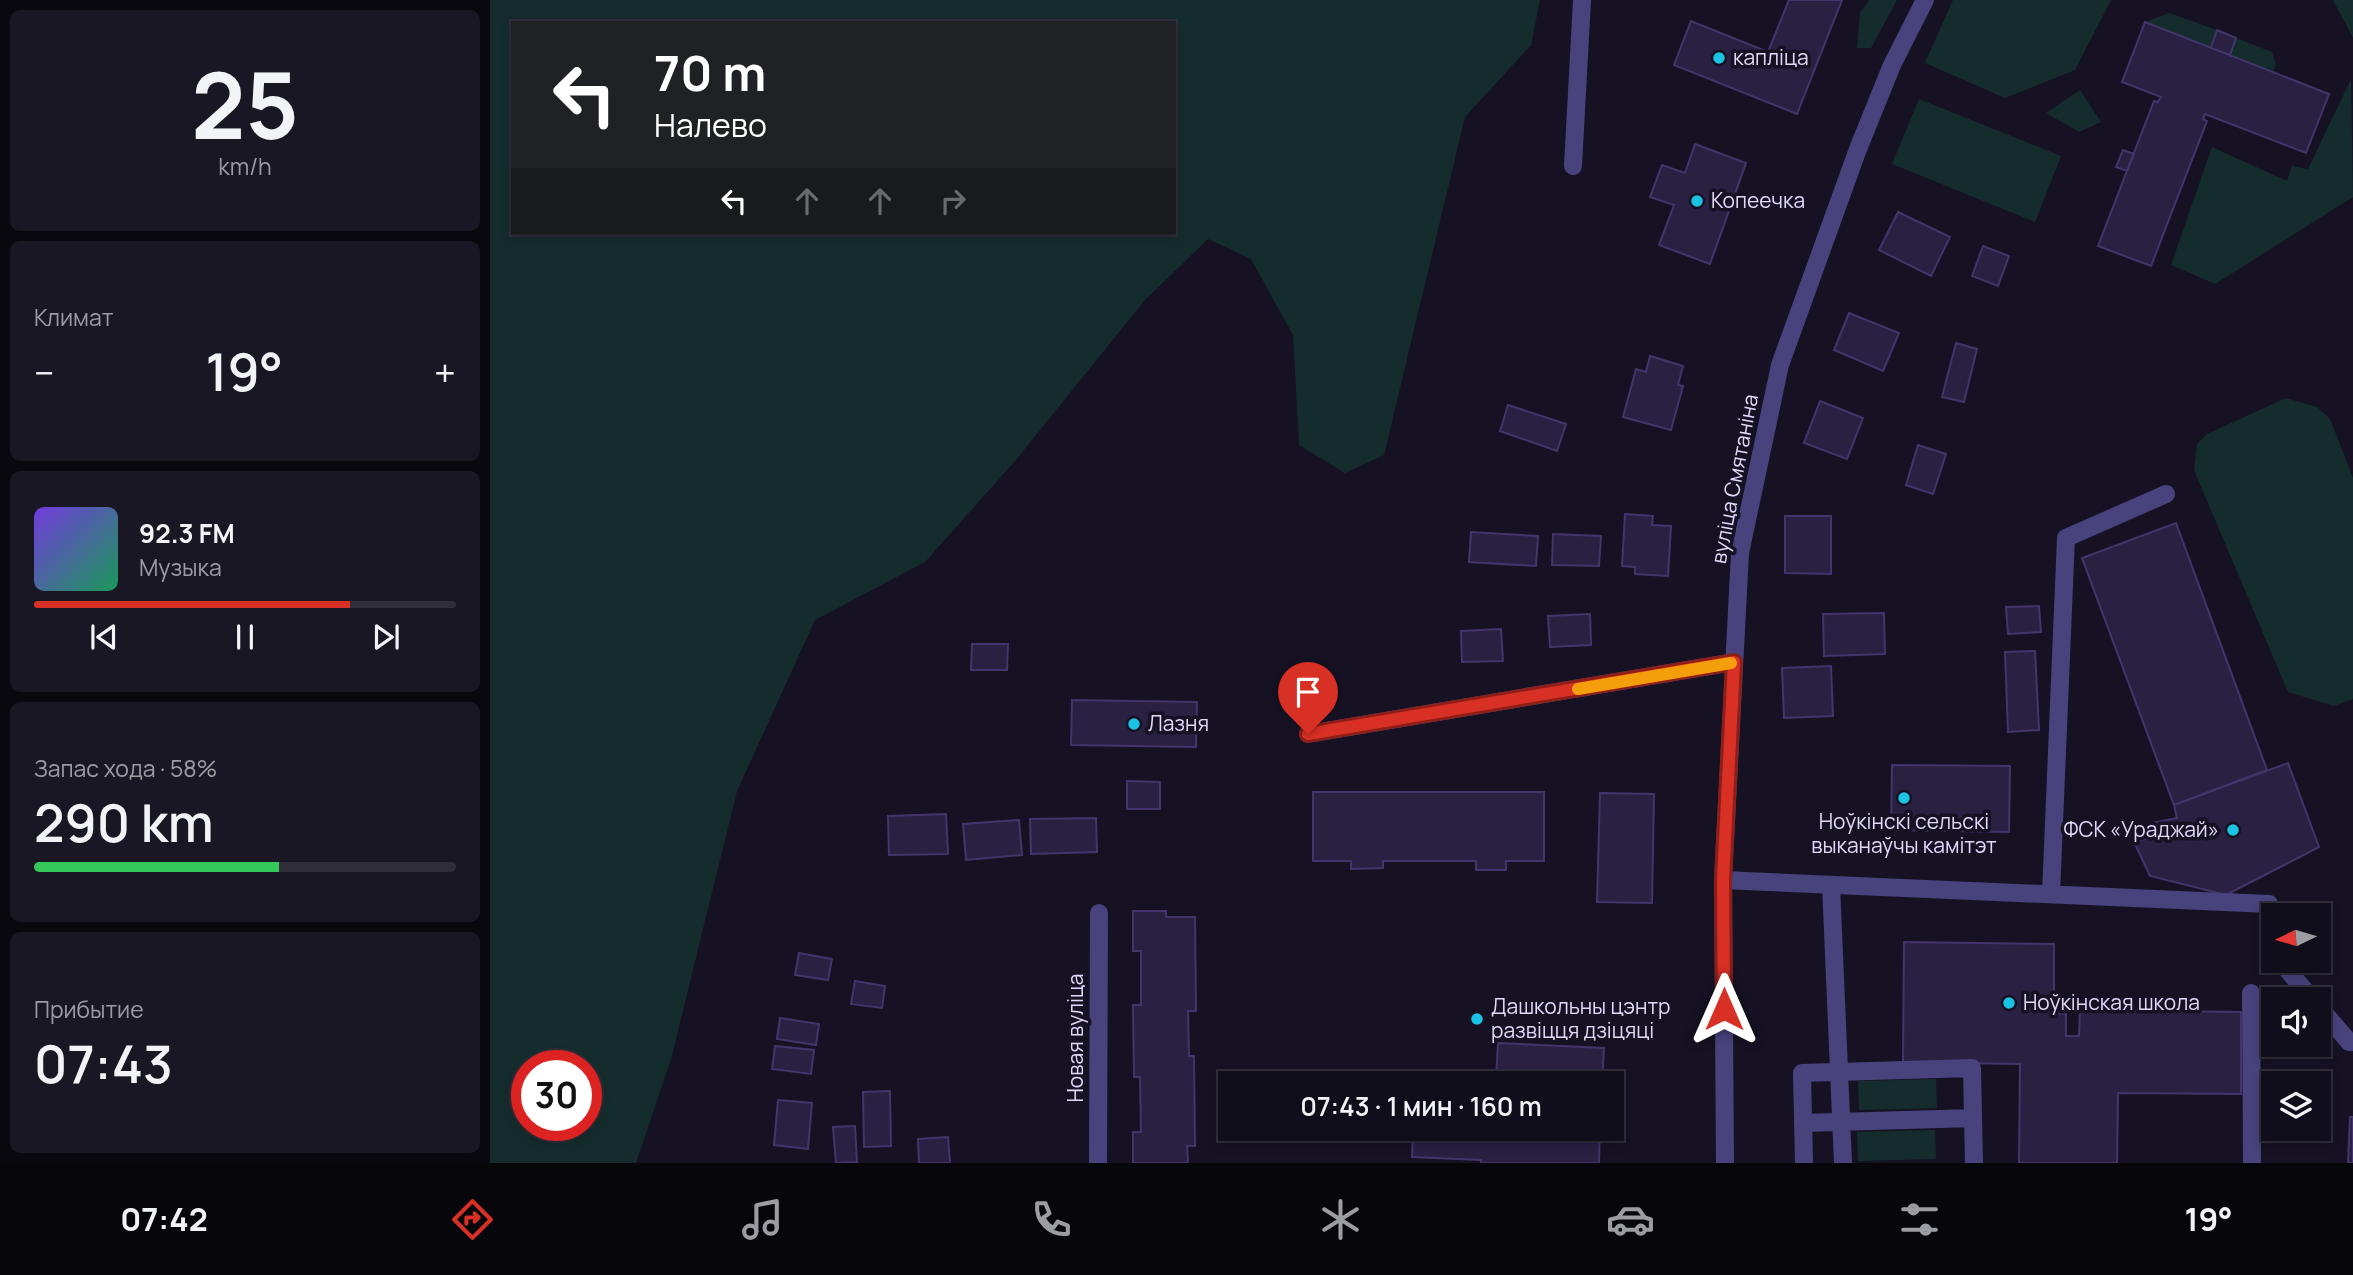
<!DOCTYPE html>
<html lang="ru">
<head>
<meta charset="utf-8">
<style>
	:root { --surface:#100e1b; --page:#191724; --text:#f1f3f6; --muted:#9c9ca3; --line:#302e3a; --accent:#d93025 }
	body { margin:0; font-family:Manrope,sans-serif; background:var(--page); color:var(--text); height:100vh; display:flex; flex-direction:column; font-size:26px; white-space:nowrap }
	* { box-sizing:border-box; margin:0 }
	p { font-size:23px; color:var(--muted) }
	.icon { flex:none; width:38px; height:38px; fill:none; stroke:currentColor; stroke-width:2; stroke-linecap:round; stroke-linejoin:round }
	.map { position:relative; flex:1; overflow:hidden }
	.details { display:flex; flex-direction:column; gap:10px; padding:10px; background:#09080f; width:490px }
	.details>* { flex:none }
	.guide { position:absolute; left:21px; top:21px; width:665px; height:214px; border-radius:0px; box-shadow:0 4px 10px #0003,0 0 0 2px var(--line); background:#202124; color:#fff; overflow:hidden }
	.needle { width:46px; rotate:265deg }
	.tools { position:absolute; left:1771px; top:903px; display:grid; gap:14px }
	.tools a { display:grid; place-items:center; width:70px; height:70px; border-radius:0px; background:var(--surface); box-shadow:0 4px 10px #0003,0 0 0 2px var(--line); font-size:35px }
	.speed { position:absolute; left:21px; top:1050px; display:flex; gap:14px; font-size:35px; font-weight:700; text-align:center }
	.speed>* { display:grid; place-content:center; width:91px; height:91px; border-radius:50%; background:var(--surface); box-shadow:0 4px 10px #0003,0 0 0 2px var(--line); line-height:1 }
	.speed .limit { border:10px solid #d22; background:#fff; color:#111 }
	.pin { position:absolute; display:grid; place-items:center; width:60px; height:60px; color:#fff; margin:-72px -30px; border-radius:50% 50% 50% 0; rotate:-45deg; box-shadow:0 0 7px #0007 }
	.pin .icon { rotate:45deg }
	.me { position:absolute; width:77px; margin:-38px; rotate:0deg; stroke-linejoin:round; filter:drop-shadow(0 0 5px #0008) }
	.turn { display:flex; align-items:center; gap:24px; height:147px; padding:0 28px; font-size:32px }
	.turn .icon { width:91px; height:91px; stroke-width:2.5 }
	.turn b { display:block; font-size:49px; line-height:60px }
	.lanes { display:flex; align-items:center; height:66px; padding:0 28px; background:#0003; justify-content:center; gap:35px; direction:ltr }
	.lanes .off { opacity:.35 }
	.big { font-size:52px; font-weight:600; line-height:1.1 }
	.details .widget { flex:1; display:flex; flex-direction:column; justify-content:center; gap:10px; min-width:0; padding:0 24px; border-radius:10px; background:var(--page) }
	.details .dial { align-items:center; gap:0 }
	.dial b { font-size:91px; line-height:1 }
	.song { display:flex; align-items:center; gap:21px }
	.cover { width:84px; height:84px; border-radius:10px; background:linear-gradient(135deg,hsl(260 70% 55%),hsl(150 70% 35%)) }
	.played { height:7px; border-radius:4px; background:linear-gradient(90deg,var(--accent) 75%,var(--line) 75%) }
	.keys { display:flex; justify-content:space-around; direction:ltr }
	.heat { display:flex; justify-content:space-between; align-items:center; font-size:38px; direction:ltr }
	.charge { height:10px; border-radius:5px; background:linear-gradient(90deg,#34c759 58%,var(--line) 0) }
	.trip { position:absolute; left:728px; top:1071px; width:406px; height:70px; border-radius:0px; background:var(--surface); box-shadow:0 4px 10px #0003,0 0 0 2px var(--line); font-weight:600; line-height:70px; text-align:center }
	.dock { display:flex; height:112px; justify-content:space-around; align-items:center; background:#06060b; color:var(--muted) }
	.dock .icon { width:49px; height:49px }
	.dock .selected { color:var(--accent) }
	.dock b { font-size:32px; color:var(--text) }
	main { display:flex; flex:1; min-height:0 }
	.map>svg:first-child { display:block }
</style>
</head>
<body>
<main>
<section class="details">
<div class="widget dial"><b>25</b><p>km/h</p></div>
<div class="widget"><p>Климат</p>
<div class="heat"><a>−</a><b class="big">19°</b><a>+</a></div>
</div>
<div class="widget">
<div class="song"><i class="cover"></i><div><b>92.3 FM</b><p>Музыка</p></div></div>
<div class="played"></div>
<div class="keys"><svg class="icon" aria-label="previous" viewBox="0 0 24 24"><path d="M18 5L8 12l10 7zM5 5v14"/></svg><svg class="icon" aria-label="pause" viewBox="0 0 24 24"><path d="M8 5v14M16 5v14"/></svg><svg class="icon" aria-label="next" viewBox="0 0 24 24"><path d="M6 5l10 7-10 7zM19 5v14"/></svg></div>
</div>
<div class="widget"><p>Запас хода · 58%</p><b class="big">290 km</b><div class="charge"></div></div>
<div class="widget"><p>Прибытие</p><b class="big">07:43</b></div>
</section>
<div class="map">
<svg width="1863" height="1163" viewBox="0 0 1863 1163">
	<rect width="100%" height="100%" fill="#161224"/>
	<path fill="#152c2d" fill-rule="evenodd" d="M 0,0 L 1050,0 L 1041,45 L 975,117 L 894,455 L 855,473 L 809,445 L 803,335 L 761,259 L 718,239 L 654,301 L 525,461 L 435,562 L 325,620 L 247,791 L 181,1059 L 146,1163 L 0,1163 ZM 23,23 L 684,23 L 684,233 L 23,233 ZM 37,1066 L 96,1066 L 96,1125 L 37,1125 Z
		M 1379,0 L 1407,0 L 1381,48 L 1367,48 L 1370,13 Z
		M 1463,0 L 1621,0 L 1585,70 L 1515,98 L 1435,63 Z
		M 1843,0 L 1863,0 L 1863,38 Z
		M 1679,13 L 1727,30 L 1721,48 L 1655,22 Z
		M 1746,38 L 1782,52 L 1786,65 L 1783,72 L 1740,55 Z
		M 1861,79 L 1863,197 L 1725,284 L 1681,265 L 1722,147 L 1797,181 L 1802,166 L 1818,169 Z
		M 1590,90 L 1611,122 L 1589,132 L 1556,113 Z
		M 1429,99 L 1571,156 L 1545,222 L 1402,164 Z
		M 1796,398 L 1827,407 L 1840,419 L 1863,478 L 1863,699 L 1844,706 L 1798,692 L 1704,470 L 1707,444 L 1717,434 Z
		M 1446,1079 L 1447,1108 L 1369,1110 L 1368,1081 Z
		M 1445,1130 L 1446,1159 L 1368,1161 L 1367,1132 Z"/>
	<path fill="#292042" stroke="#43356c" stroke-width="2" d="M 1299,0 L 1352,0 L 1307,114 L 1184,65 L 1201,21 L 1278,52 Z
		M 1655,22 L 1839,94 L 1816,153 L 1715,114 L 1713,119 L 1717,121 L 1661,266 L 1608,246 L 1664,101 L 1668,102 L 1671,97 L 1632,82 Z
		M 1727,30 L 1746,38 L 1740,55 L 1721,48 Z
		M 1205,144 L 1256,163 L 1220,264 L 1169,245 L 1184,205 L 1160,197 L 1172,165 L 1195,173 Z
		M 1633,150 L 1644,154 L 1637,171 L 1626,167 Z
		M 1408,212 L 1460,237 L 1441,276 L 1389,250 Z
		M 1493,246 L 1519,256 L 1508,286 L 1482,276 Z
		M 1359,313 L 1409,333 L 1393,371 L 1344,350 Z
		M 1466,343 L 1487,349 L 1474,402 L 1452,397 Z
		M 1160,356 L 1193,366 L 1188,385 L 1193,386 L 1181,430 L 1133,417 L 1146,369 L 1156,372 Z
		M 1330,401 L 1373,418 L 1357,459 L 1314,443 Z
		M 1018,405 L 1076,424 L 1067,451 L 1010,431 Z
		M 1428,445 L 1456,454 L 1443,494 L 1416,485 Z
		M 1135,514 L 1163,516 L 1162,525 L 1181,526 L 1178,576 L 1145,574 L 1145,567 L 1132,566 Z
		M 1295,516 L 1341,516 L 1341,574 L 1295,573 Z
		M 1686,523 L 1777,770 L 1684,805 L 1592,558 Z
		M 981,532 L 1048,536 L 1046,566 L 979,562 Z
		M 1063,534 L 1111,536 L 1109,566 L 1062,565 Z
		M 1549,606 L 1551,632 L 1518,634 L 1516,607 Z
		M 1394,613 L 1395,654 L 1334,656 L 1333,614 Z
		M 1100,614 L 1101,645 L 1060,647 L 1058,616 Z
		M 1011,629 L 1013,661 L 972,662 L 971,631 Z
		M 482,644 L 518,644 L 517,670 L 481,670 Z
		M 1545,651 L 1549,730 L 1518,732 L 1515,652 Z
		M 1341,666 L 1343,716 L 1294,718 L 1292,668 Z
		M 582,700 L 707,702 L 706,747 L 581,745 Z
		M 1798,763 L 1829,847 L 1736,895 L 1660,876 L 1644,842 L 1666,836 L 1662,823 L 1687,818 L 1684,805 Z
		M 1402,765 L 1520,766 L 1519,832 L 1401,830 Z
		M 637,781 L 670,782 L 670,809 L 637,809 Z
		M 823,792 L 1054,792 L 1054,861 L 1016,861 L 1016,870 L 986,870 L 986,861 L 893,861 L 893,868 L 861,869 L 861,861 L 823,861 Z
		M 1110,793 L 1164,794 L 1162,903 L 1107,902 Z
		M 456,814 L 458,854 L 399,855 L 398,816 Z
		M 606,818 L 607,852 L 541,854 L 540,819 Z
		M 529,820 L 532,855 L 476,860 L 473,824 Z
		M 643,911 L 676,911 L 676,917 L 705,917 L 706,1011 L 698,1011 L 699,1056 L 704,1056 L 705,1146 L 697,1146 L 698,1163 L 643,1163 L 643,1132 L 651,1132 L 650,1077 L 644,1077 L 643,1005 L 651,1005 L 651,951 L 643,951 Z
		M 1414,942 L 1564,944 L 1564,1013 L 1576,1014 L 1576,1036 L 1589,1036 L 1590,1010 L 1751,1012 L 1751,1094 L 1628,1093 L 1627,1163 L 1529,1163 L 1530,1064 L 1413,1062 Z
		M 309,953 L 342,959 L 338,980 L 305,975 Z
		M 365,981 L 395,986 L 392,1008 L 361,1004 Z
		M 290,1018 L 329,1024 L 326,1045 L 287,1039 Z
		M 1008,1043 L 1114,1048 L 1112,1083 L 1038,1083 L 1039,1080 L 1006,1078 Z
		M 285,1046 L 324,1050 L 321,1074 L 282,1069 Z
		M 400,1091 L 401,1146 L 374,1147 L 373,1092 Z
		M 288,1100 L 322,1103 L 318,1149 L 284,1145 Z
		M 1860,1117 L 1863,1117 L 1863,1163 L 1858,1163 Z
		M 365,1126 L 367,1162 L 346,1163 L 343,1127 Z
		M 923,1129 L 982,1129 L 981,1134 L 1036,1137 L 1037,1129 L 1110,1129 L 1109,1163 L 991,1163 L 991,1160 L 922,1157 Z
		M 458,1137 L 460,1163 L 429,1163 L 428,1139 Z"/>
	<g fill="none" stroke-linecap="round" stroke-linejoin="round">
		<path stroke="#48427d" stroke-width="18" d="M 1083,166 L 1092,0
			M 818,734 L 1244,662
			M 1233,880 L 1779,904 L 1783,921
			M 1341,885 L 1353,1163
			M 1561,894 L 1576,538 L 1676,494
			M 1794,961 L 1796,968 L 1822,999
			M 1761,993 L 1762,1163
			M 1829,1007 L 1859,1042 L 1863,1042
			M 1313,1123 L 1483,1118
			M 608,1163 L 609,913
			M 1235,1163 L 1233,880 L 1250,553 L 1290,365 L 1368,149 L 1402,65 L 1435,0
			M 1314,1163 L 1312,1073 L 1482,1068 L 1484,1163"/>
	</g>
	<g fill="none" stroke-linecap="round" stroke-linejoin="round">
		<g stroke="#8d1f18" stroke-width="18">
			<path id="route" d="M 818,734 L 1244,662 L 1233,880 L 1234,1009"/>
		</g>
		<use href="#route" stroke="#d93025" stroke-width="12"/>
		<path stroke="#f59e0b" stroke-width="12" d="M 1088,689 L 1241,663"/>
	</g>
	<g fill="#1cc2e3" stroke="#161224" stroke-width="2.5">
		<circle cx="1229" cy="58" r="7"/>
		<circle cx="1207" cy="201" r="7"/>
		<circle cx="644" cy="724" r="7"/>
		<circle cx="1414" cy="798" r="7"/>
		<circle cx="1743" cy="830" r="7"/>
		<circle cx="1519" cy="1003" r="7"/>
		<circle cx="987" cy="1019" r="7"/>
	</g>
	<g text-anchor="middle" stroke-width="7" stroke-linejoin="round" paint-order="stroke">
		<g font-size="21" fill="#dfd9fa" stroke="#161224" text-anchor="start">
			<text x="1243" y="65">капліца</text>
			<text x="1221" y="208">Копеечка</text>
			<text x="658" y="731">Лазня</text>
			<text x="1414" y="829" text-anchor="middle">Ноўкінскі сельскі<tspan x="1414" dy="24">выканаўчы камітэт</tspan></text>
			<text x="1729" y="837" text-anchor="end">ФСК «Ураджай»</text>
			<text x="1533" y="1010">Ноўкінская школа</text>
			<text x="1001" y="1014">Дашкольны цэнтр<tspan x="1001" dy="24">развіцця дзіцяці</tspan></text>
		</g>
		<g font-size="21" fill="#dfd9fa" stroke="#161224">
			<text transform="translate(1245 479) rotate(-79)" y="7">вуліца Смятаніна</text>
			<text transform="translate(586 1038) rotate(-90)" y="7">Новая вуліца</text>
		</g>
	</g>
</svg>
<div class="tools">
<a><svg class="needle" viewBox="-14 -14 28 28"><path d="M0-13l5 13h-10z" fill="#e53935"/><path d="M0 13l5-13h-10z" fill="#9c9ca3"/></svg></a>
<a><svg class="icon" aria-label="sound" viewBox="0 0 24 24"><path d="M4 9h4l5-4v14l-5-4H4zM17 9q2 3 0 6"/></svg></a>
<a><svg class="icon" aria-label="layers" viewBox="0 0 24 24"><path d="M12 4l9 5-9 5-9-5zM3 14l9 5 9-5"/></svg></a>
</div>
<div class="speed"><div class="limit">30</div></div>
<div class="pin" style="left:818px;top:734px;background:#d93025"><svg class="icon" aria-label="arrive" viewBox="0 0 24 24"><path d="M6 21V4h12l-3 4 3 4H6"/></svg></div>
<svg class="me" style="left:1234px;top:1009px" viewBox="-20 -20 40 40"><path d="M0-17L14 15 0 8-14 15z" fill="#d93025" stroke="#fff" stroke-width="4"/></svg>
<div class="trip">07:43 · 1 мин · 160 m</div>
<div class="guide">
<div class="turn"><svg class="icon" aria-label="left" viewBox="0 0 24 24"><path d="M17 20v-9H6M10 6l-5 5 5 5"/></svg><div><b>70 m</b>Налево</div></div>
<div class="lanes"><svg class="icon" aria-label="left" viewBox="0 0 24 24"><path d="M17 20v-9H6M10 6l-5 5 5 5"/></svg><svg class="icon off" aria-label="ahead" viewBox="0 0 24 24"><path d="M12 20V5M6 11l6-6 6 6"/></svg><svg class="icon off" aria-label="ahead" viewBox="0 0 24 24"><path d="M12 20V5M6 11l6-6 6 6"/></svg><svg class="icon off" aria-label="right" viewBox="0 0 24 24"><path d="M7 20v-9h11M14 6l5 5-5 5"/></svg></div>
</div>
</div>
</main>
<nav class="dock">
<b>07:42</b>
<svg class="icon selected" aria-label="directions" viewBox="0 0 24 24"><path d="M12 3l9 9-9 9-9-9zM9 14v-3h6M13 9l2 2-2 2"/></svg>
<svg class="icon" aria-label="music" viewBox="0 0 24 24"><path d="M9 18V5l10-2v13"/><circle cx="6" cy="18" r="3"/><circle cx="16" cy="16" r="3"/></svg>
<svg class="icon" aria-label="phone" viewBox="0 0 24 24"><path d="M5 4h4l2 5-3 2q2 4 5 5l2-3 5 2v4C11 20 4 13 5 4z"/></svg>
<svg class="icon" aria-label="climate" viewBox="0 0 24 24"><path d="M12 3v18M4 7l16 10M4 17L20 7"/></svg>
<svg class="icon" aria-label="car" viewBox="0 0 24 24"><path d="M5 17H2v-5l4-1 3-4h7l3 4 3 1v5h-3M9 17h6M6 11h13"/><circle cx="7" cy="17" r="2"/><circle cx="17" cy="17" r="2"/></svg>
<svg class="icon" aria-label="filters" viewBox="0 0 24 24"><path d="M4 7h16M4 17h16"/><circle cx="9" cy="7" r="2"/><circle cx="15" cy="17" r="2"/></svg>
<b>19°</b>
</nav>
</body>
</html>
